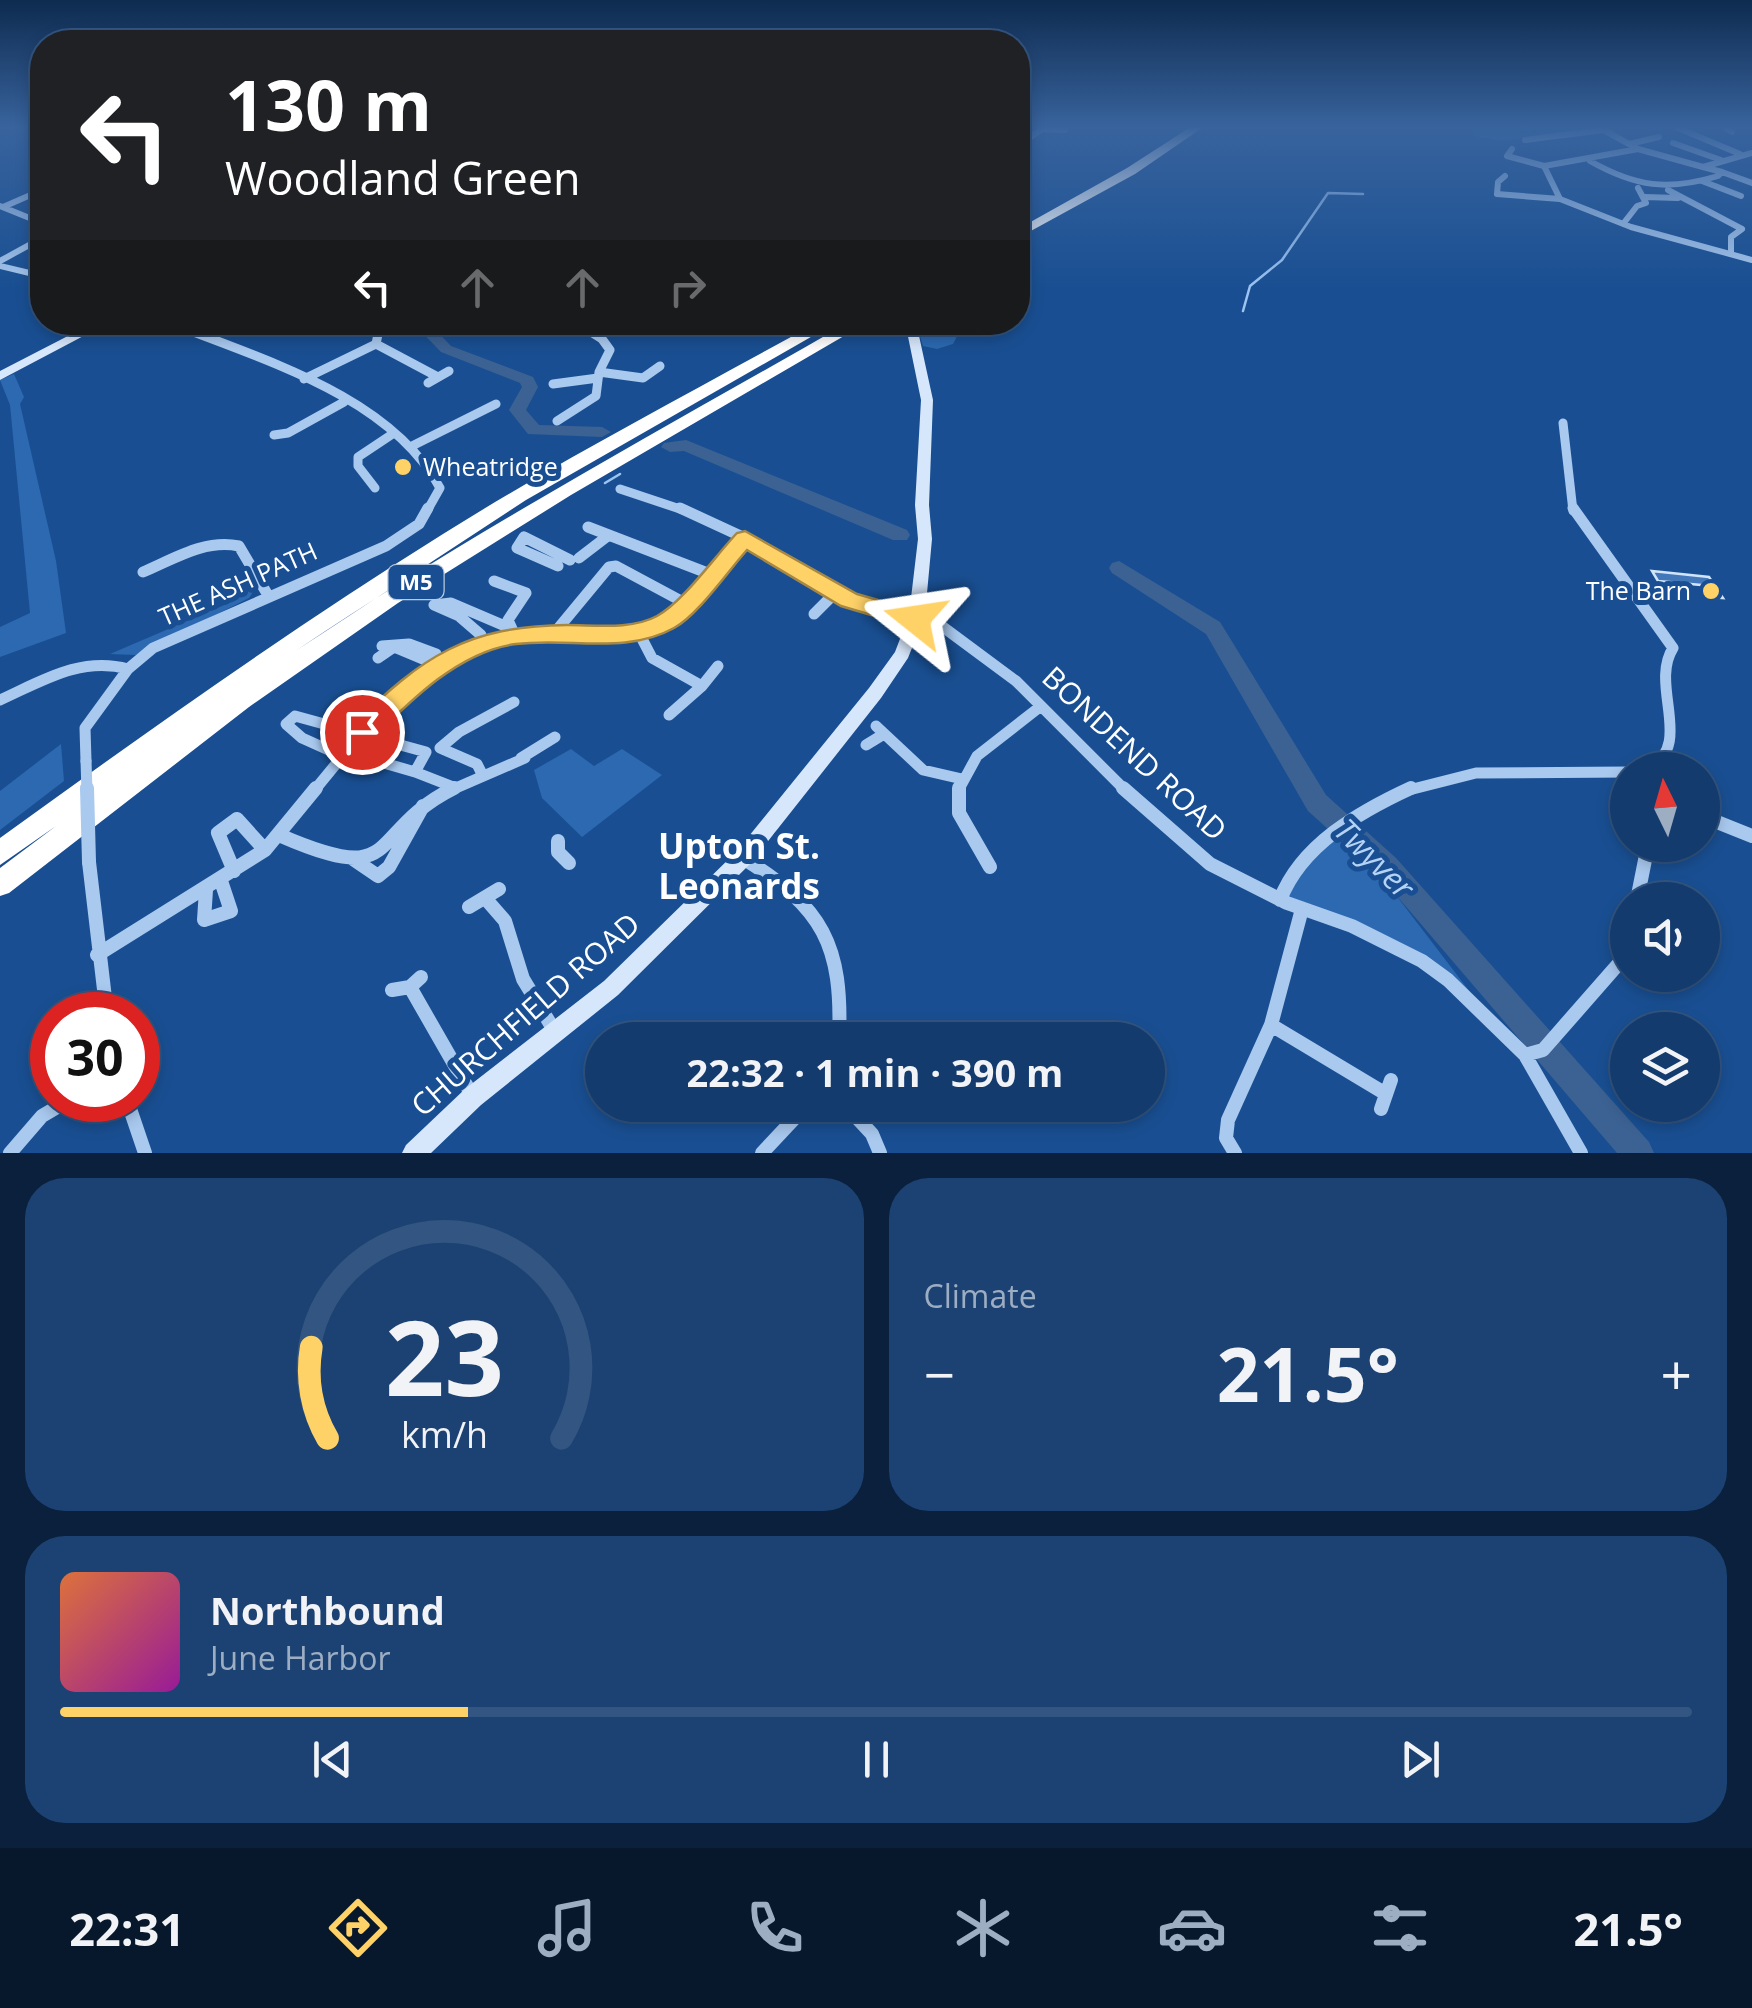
<!DOCTYPE html>
<html lang="en">
<head>
<meta charset="utf-8">
<style>
	:root { --surface:#133b6e; --page:#1c4273; --text:#f1f3f6; --muted:#9dadc2; --line:#325581; --accent:#ffd268 }
	body { margin:0; font-family:"Open Sans",sans-serif; background:var(--page); color:var(--text); height:100vh; display:flex; flex-direction:column; font-size:38px; white-space:nowrap }
	* { box-sizing:border-box; margin:0 }
	p { font-size:32px; color:var(--muted) }
	.icon { flex:none; width:55px; height:55px; fill:none; stroke:currentColor; stroke-width:2; stroke-linecap:round; stroke-linejoin:round }
	.map { position:relative; height:1153px; overflow:hidden }
	.sheet { display:flex; flex-direction:column; gap:25px; padding:25px; background:#0a203c; flex:1 }
	.sheet>* { flex:none }
	.banner { position:absolute; left:30px; top:30px; width:1000px; height:305px; border-radius:40px; box-shadow:0 5px 15px #0003,0 0 0 2px var(--line); background:#202124; color:#fff; overflow:hidden }
	.needle { width:65px; rotate:355deg }
	.controls { position:absolute; left:1610px; top:752px; display:grid; gap:20px }
	.controls a { display:grid; place-items:center; width:110px; height:110px; border-radius:50%; background:var(--surface); box-shadow:0 5px 15px #0003,0 0 0 2px var(--line); font-size:50px }
	.speed { position:absolute; left:30px; top:992px; display:flex; gap:20px; font-size:50px; font-weight:700; text-align:center }
	.speed>* { display:grid; place-content:center; width:130px; height:130px; border-radius:50%; background:var(--surface); box-shadow:0 5px 15px #0003,0 0 0 2px var(--line); line-height:1 }
	.speed .limit { border:15px solid #d22; background:#fff; color:#111 }
	.pin { position:absolute; display:grid; place-items:center; width:85px; height:85px; color:#fff; margin:-42px; border:5px solid #fff; border-radius:50%; box-shadow:0 2px 10px #0007 }
	.me { position:absolute; width:110px; margin:-55px; rotate:285deg; stroke-linejoin:round; filter:drop-shadow(0 0 8px #0008) }
	.turn { display:flex; align-items:center; gap:35px; height:210px; padding:0 30px; font-size:45px }
	.turn .icon { width:130px; height:130px; stroke-width:2.5 }
	.turn b { display:block; font-size:70px; line-height:85px }
	.lanes { display:flex; align-items:center; height:95px; padding:0 30px; background:#0003; justify-content:center; gap:50px; direction:ltr }
	.lanes .off { opacity:.35 }
	.big { font-size:75px; font-weight:700; line-height:1.1 }
	.sheet .card { flex:1; display:flex; flex-direction:column; justify-content:center; gap:15px; min-width:0; padding:0 35px; border-radius:40px; background:var(--page) }
	.sheet .dial { align-items:center; gap:0 }
	.dial svg { height:260px; overflow:visible; fill:none; stroke:var(--line); stroke-width:7; stroke-linecap:round; text-anchor:middle }
	.dial text { fill:var(--text); stroke:none }
	.song { display:flex; align-items:center; gap:30px }
	.cover { width:120px; height:120px; border-radius:15px; background:linear-gradient(135deg,hsl(20 70% 55%),hsl(300 70% 35%)) }
	.played { height:10px; border-radius:5px; background:linear-gradient(90deg,var(--accent) 25%,var(--line) 25%) }
	.keys { display:flex; justify-content:space-around; direction:ltr }
	.heat { display:flex; justify-content:space-between; align-items:center; font-size:55px; direction:ltr }
	.sheet .tiles { flex:1; display:grid; gap:25px; grid-template-columns:1fr 1fr }
	.card:last-child { grid-column:span 2 }
	.trip { position:absolute; left:585px; top:1022px; width:580px; height:100px; border-radius:50px; background:var(--surface); box-shadow:0 5px 15px #0003,0 0 0 2px var(--line); font-weight:700; line-height:100px; text-align:center }
	.dock { display:flex; height:160px; justify-content:space-around; align-items:center; background:#08182c; color:var(--muted) }
	.dock .icon { width:70px; height:70px }
	.dock .on { color:var(--accent) }
	.dock b { font-size:45px; color:var(--text) }
	.map>svg:first-child { display:block }
</style>
</head>
<body>
<div class="map">
<svg width="1752" height="1153" viewBox="0 0 1752 1153">
	<rect width="100%" height="100%" fill="#194f92"/>
	<path fill="#2c69b1" d="M 1472,128 L 1592,128 L 1503,141 L 1473,136 Z
		M 916,323 L 916,322 L 964,323 L 953,344 L 937,349 L 923,346 Z
		M 14,374 L 24,397 L 20,404 L 56,561 L 66,633 L 0,657 L 0,627 L 30,613 L 10,405 L 0,380 Z
		M 249,577 L 255,589 L 249,598 L 136,655 L 110,654 L 229,603 L 229,586 Z
		M 61,744 L 64,781 L 0,830 L 0,791 Z
		M 571,749 L 594,766 L 622,749 L 662,775 L 582,837 L 542,798 L 534,770 Z
		M 1335,836 L 1399,899 L 1470,992 L 1422,961 L 1287,903 L 1287,876 Z"/>
	<g fill="none" stroke-linecap="round" stroke-linejoin="round">
		<path stroke="#9cc4f2" stroke-width="2.5" d="M 1243,311 L 1250,286 L 1282,260 L 1328,193 L 1363,194
			M 605,483 L 620,474"/>
		<path fill="#3c6293" fill-rule="evenodd" d="M 412,322 L 428,322 L 451,346 L 533,377 L 538,387 L 526,410 L 539,425 L 602,427 L 611,432 L 602,437 L 528,434 L 509,410 L 522,387 L 520,383 L 441,352 Z
			M 686,440 L 907,530 L 910,535 L 907,540 L 893,540 L 684,451 L 670,452 L 661,447 L 664,443 Z
			M 1119,561 L 1220,622 L 1326,795 L 1396,858 L 1649,1142 L 1654,1153 L 1617,1153 L 1378,874 L 1308,811 L 1206,634 L 1112,573 L 1109,568 L 1112,563 Z"/>
	</g>
	<path fill="#4278ba" stroke="#d0e4fb" stroke-width="2.5" d="M 1652,571 L 1709,577 L 1723,598 L 1708,597 L 1701,585 L 1658,581 Z"/>
	<g fill="none" stroke-linecap="round" stroke-linejoin="round">
		<path stroke="#a9c9ef" stroke-width="6" d="M 1600,128 L 1638,149 L 1703,167
			M 1678,128 L 1740,154
			M 1725,128 L 1732,132
			M 1525,140 L 1603,130
			M 1673,143 L 1721,160
			M 1629,144 L 1659,137
			M 1018,146 L 1042,129 L 1065,130
			M 1512,149 L 1507,156 L 1544,166
			M 1590,161 C 1636,187 1668,191 1718,176 L 1722,172 L 1703,167 L 1752,153
			M 1722,172 L 1752,183
			M 1505,176 L 1498,182 L 1497,194 L 1560,199 L 1544,166 L 1638,149
			M 1702,181 L 1741,196
			M 1668,190 L 1742,229
			M 1645,197 L 1678,198
			M 1560,199 L 1631,227 L 1752,260
			M 0,206 L 42,223
			M 3,207 L 42,190
			M 1623,224 L 1637,206 L 1646,203 L 1638,188
			M 1731,254 L 1731,237 L 1742,229
			M 0,261 L 42,238
			M 0,266 L 42,276"/>
		<path stroke="#a9c9ef" stroke-width="9" d="M 168,322 C 260,359 390,395 440,488 L 427,511
			M 372,322 L 378,334 L 376,344 L 438,377
			M 502,331 L 531,322
			M 599,372 L 643,378 L 660,366
			M 304,379 L 376,344
			M 428,383 L 449,371
			M 553,384 L 598,378
			M 557,421 L 596,396 L 599,372 L 610,350 L 602,339 L 575,322
			M 1563,423 L 1573,511
			M 274,435 L 288,433 L 344,402
			M 412,446 L 496,404
			M 375,488 L 358,466 L 358,457 L 394,433
			M 620,489 L 686,511"/>
		<path stroke="#a9c9ef" stroke-width="11" d="M 680,508 L 760,545 L 849,600 L 939,624 L 1016,681 L 1126,791
			M 1573,508 L 1673,648 C 1649,686 1695,744 1648,770
			M 588,527 L 710,574
			M 579,558 L 609,535
			M 558,566 L 517,548 L 524,537 L 570,560
			M 143,572 C 174,559 204,539 239,546 L 269,597
			M 494,581 L 526,593 L 508,620 L 513,631
			M 814,614 L 835,593
			M 556,631 L 609,567 L 616,566 L 685,603
			M 639,633 L 652,658 L 702,686 L 669,715
			M 481,635 L 459,616 L 434,605 L 451,603 L 512,629
			M 382,646 L 409,644 L 436,654 L 437,665
			M 378,658 L 394,647 L 437,665
			M 702,686 L 718,666
			M 0,700 C 42,681 81,656 128,669
			M 876,726 L 923,770 L 962,779
			M 866,745 L 884,734
			M 342,756 L 302,738 L 286,724 L 295,716 L 426,752 L 415,772 L 346,752
			M 521,758 L 555,737
			M 86,761 L 85,728 L 128,669 L 153,648 L 386,546 L 419,524 L 428,508
			M 415,772 L 456,788
			M 483,776 L 477,764 L 440,748 L 459,732 L 514,702
			M 314,791 C 358,737 410,669 478,644 C 538,622 611,652 666,622 C 691,608 724,560 745,538
			M 449,791 L 525,758
			M 958,791 L 977,756 L 1041,706
			M 1405,791 L 1476,773 L 1628,772"/>
		<path stroke="#a9c9ef" stroke-width="14" d="M 959,788 L 959,813 L 990,867
			M 1123,788 L 1210,864 L 1287,903 L 1352,926 L 1422,961 L 1448,980 L 1525,1055 L 1581,1153
			M 1702,816 L 1752,836
			M 279,835 C 405,890 364,833 454,788
			M 558,841 L 558,852 L 569,863
			M 743,858 C 823,908 843,944 839,1040
			M 353,859 L 378,876 L 389,867 L 423,806
			M 89,862 L 107,1015
			M 234,871 L 218,833 L 237,819 L 265,850
			M 206,890 L 204,920 L 231,911 L 221,881
			M 485,898 L 505,921 L 523,979 L 554,1030
			M 1280,900 C 1301,845 1359,812 1411,788
			M 1637,900 L 1648,845
			M 469,907 L 499,889
			M 97,955 L 265,850 L 316,788
			M 410,987 L 473,1097
			M 392,990 L 410,987 L 421,977
			M 1271,1025 L 1386,1094
			M 1525,1055 L 1543,1050 L 1628,953
			M 127,1100 L 145,1153
			M 845,1105 L 872,1134 L 880,1153
			M 1381,1109 L 1391,1080
			M 10,1153 L 42,1116 L 69,1100
			M 762,1153 L 807,1105
			M 1235,1153 L 1226,1138 L 1228,1120 L 1271,1025 L 1302,909"/>
		<path fill="#d7e7fb" fill-rule="evenodd" d="M 95,322 L 110,322 L 0,380 L 0,371 Z
			M 905,322 L 916,322 L 933,400 L 929,505 L 932,539 L 925,615 L 908,658 L 881,698 L 750,864 L 618,995 L 481,1105 L 431,1153 L 402,1153 L 406,1145 L 465,1089 L 604,981 L 736,852 L 869,688 L 895,652 L 909,615 L 918,539 L 915,505 L 921,400 Z"/>
		<path fill="#fff" fill-rule="evenodd" d="M 1189,128 L 1202,128 L 1135,174 L 1018,238 L 1018,229 L 1127,168 Z
			M 818,322 L 837,322 L 526,500 L 297,650 C 475,530 663,429 849,322 L 868,322 L 571,495 L 398,603 L 249,707 L 9,893 L 0,896 L 0,868 L 56,826 L 0,865 L 0,838 C 145,733 291,629 443,534 C 564,458 692,392 818,322 Z"/>
		<path stroke="#a9c9ef" stroke-width="11" d="M 86,761 L 87,791"/>
		<path stroke="#a9c9ef" stroke-width="14" d="M 87,788 L 89,862"/>
	</g>
	<linearGradient id="sky" x2="0" y2="1"><stop stop-color="#0e2b50"/><stop offset="0.44" stop-color="#38639d"/><stop offset="1" stop-color="#38639d" stop-opacity="0"/></linearGradient>
	<rect width="1752" height="289" fill="url(#sky)"/>
	<path fill="#ffd268" stroke="#a68844" stroke-width="2.5" d="M 745,531 L 857,594 L 924,613 L 927,619 L 915,628 L 841,606 L 747,550 C 728,571 698,615 674,628 C 626,655 568,637 516,644 C 459,651 409,702 371,740 L 353,740 L 349,732 L 353,725 C 422,656 468,626 567,625 C 596,625 631,630 657,616 C 683,602 716,555 737,533 Z"/>
	<g fill="#ffd268" stroke="#194f92" stroke-width="4">
		<circle cx="403" cy="467" r="10"/>
		<circle cx="1711" cy="591" r="10"/>
	</g>
	<g text-anchor="middle" stroke-width="10" stroke-linejoin="round" paint-order="stroke">
		<rect fill="#194f92" stroke="#bacade" stroke-width="2.5" x="388.5" y="565" width="55" height="34" rx="8"/>
		<g font-size="22" font-weight="bold" fill="#fff">
			<text x="416" y="590">M5</text>
		</g>
		<g font-size="25" fill="#fff" stroke="#194f92" text-anchor="start">
			<text x="423" y="476">Wheatridge</text>
			<text x="1691" y="600" text-anchor="end">The Barn</text>
		</g>
		<g font-size="25" fill="#fff" stroke="#194f92">
			<text transform="translate(238 584) rotate(-24)" y="9">THE ASH PATH</text>
		</g>
		<g font-size="30" fill="#fff" stroke="#194f92">
			<text transform="translate(1134 754) rotate(43)" y="10">BONDEND ROAD</text>
			<text transform="translate(526 1015) rotate(-41)" y="10">CHURCHFIELD ROAD</text>
		</g>
		<g font-size="32" font-style="italic" fill="#b5d3f6" stroke="#194f92">
			<text transform="translate(1374 859) rotate(45)" y="11">Twyver</text>
		</g>
		<g font-size="35" font-weight="bold" fill="#fff" stroke="#194f92">
			<text x="739" y="859">Upton St.<tspan x="739" dy="40">Leonards</tspan></text>
		</g>
	</g>
</svg>
<div class="controls">
<a><svg class="needle" viewBox="-14 -14 28 28"><path d="M0-13l5 13h-10z" fill="#e53935"/><path d="M0 13l5-13h-10z" fill="#9dadc2"/></svg></a>
<a><svg class="icon" aria-label="sound" viewBox="0 0 24 24"><path d="M4 9h4l5-4v14l-5-4H4zM17 9q2 3 0 6"/></svg></a>
<a><svg class="icon" aria-label="layers" viewBox="0 0 24 24"><path d="M12 4l9 5-9 5-9-5zM3 14l9 5 9-5"/></svg></a>
</div>
<div class="speed"><div class="limit">30</div></div>
<div class="pin" style="left:362px;top:732px;background:#d93025"><svg class="icon" aria-label="arrive" viewBox="0 0 24 24"><path d="M6 21V4h12l-3 4 3 4H6"/></svg></div>
<svg class="me" style="left:915px;top:619px" viewBox="-20 -20 40 40"><path d="M0-17L14 15 0 8-14 15z" fill="#ffd268" stroke="#fff" stroke-width="4"/></svg>
<div class="trip">22:32 · 1 min · 390 m</div>
<div class="banner">
<div class="turn"><svg class="icon" aria-label="left" viewBox="0 0 24 24"><path d="M17 20v-9H6M10 6l-5 5 5 5"/></svg><div><b>130 m</b>Woodland Green</div></div>
<div class="lanes"><svg class="icon" aria-label="left" viewBox="0 0 24 24"><path d="M17 20v-9H6M10 6l-5 5 5 5"/></svg><svg class="icon off" aria-label="ahead" viewBox="0 0 24 24"><path d="M12 20V5M6 11l6-6 6 6"/></svg><svg class="icon off" aria-label="ahead" viewBox="0 0 24 24"><path d="M12 20V5M6 11l6-6 6 6"/></svg><svg class="icon off" aria-label="right" viewBox="0 0 24 24"><path d="M7 20v-9h11M14 6l5 5-5 5"/></svg></div>
</div>
</div>
<section class="sheet">
<div class="tiles">
<div class="card dial"><svg viewBox="0 0 100 80">
<path d="M14 69A42 42 0 1 1 86 69"/>
<path d="M14 69A42 42 0 0 1 9 41" stroke="#ffd268"/>
<text x="50" y="56" font-size="32" font-weight="700">23</text>
<text x="50" y="72" font-size="11">km/h</text>
</svg></div>
<div class="card"><p>Climate</p>
<div class="heat"><a>−</a><b class="big">21.5°</b><a>+</a></div>
</div>
<div class="card">
<div class="song"><i class="cover"></i><div><b>Northbound</b><p>June Harbor</p></div></div>
<div class="played"></div>
<div class="keys"><svg class="icon" aria-label="previous" viewBox="0 0 24 24"><path d="M18 5L8 12l10 7zM5 5v14"/></svg><svg class="icon" aria-label="pause" viewBox="0 0 24 24"><path d="M8 5v14M16 5v14"/></svg><svg class="icon" aria-label="next" viewBox="0 0 24 24"><path d="M6 5l10 7-10 7zM19 5v14"/></svg></div>
</div>
</div>
</section>
<nav class="dock">
<b>22:31</b>
<svg class="icon on" aria-label="directions" viewBox="0 0 24 24"><path d="M12 3l9 9-9 9-9-9zM9 14v-3h6M13 9l2 2-2 2"/></svg>
<svg class="icon" aria-label="music" viewBox="0 0 24 24"><path d="M9 18V5l10-2v13"/><circle cx="6" cy="18" r="3"/><circle cx="16" cy="16" r="3"/></svg>
<svg class="icon" aria-label="phone" viewBox="0 0 24 24"><path d="M5 4h4l2 5-3 2q2 4 5 5l2-3 5 2v4C11 20 4 13 5 4z"/></svg>
<svg class="icon" aria-label="climate" viewBox="0 0 24 24"><path d="M12 3v18M4 7l16 10M4 17L20 7"/></svg>
<svg class="icon" aria-label="car" viewBox="0 0 24 24"><path d="M5 17H2v-5l4-1 3-4h7l3 4 3 1v5h-3M9 17h6M6 11h13"/><circle cx="7" cy="17" r="2"/><circle cx="17" cy="17" r="2"/></svg>
<svg class="icon" aria-label="filters" viewBox="0 0 24 24"><path d="M4 7h16M4 17h16"/><circle cx="9" cy="7" r="2"/><circle cx="15" cy="17" r="2"/></svg>
<b>21.5°</b>
</nav>
</body>
</html>
